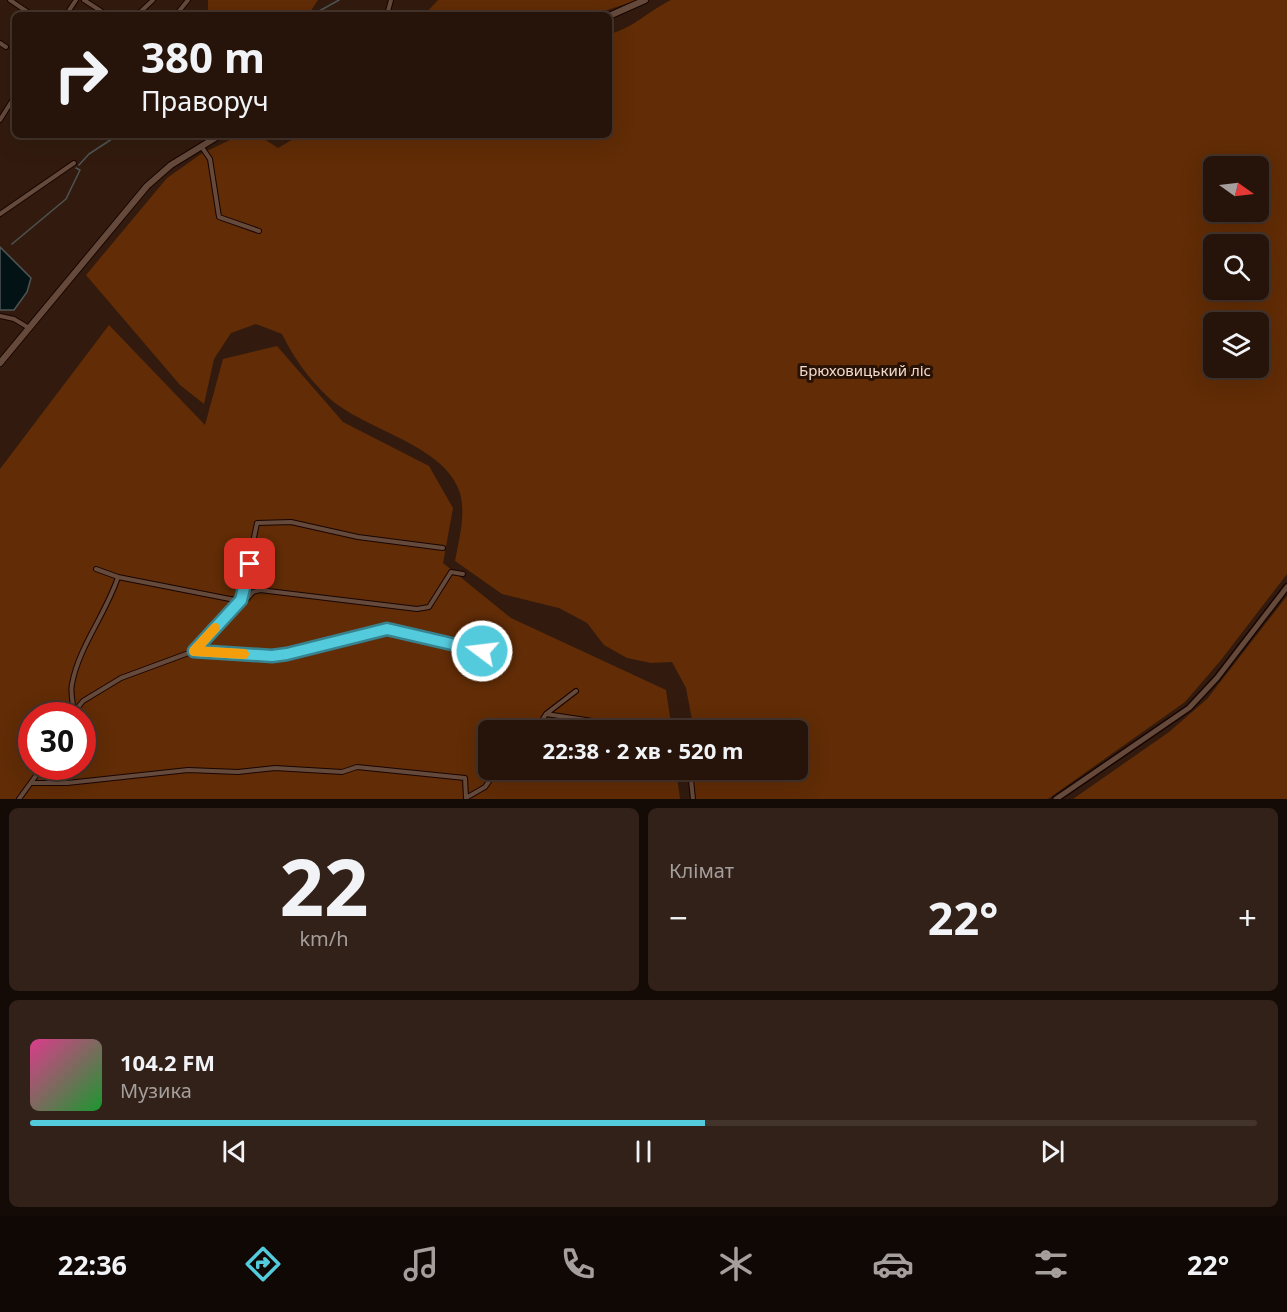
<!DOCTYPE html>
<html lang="uk">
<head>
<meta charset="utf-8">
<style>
	:root { --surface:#26140a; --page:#322118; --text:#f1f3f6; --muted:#a49e9c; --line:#42332b; --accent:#54cadd }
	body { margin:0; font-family:"Noto Sans",sans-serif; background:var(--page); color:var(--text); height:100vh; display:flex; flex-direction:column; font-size:22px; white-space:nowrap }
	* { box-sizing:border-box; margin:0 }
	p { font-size:20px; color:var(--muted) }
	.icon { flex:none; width:33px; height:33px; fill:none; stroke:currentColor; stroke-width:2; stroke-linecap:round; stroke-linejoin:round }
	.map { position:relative; height:799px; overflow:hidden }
	.drawer { display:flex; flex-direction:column; gap:9px; padding:9px; background:#150b06; flex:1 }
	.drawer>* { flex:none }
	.hud { position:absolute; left:12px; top:12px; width:600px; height:126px; border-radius:9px; box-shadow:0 6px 24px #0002,0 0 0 2px var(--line); background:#26140a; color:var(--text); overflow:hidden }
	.needle { width:39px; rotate:104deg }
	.buttons { position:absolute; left:1203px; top:156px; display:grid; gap:12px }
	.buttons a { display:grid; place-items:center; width:66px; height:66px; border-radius:9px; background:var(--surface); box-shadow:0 6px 24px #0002,0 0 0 2px var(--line); font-size:30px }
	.speed { position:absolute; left:18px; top:702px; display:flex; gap:12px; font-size:30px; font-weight:700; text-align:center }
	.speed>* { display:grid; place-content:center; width:78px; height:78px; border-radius:50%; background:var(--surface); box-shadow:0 6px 24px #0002,0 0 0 2px var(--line); line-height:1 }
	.speed .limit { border:9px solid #d22; background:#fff; color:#111 }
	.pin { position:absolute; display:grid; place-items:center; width:51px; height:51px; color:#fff; margin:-26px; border-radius:12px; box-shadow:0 3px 9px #0006 }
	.me { position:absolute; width:66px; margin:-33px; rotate:285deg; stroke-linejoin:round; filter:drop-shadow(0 0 4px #0008) }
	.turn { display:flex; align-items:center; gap:21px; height:126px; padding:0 30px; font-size:27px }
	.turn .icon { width:78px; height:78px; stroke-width:2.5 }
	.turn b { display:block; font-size:42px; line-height:51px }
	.big { font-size:45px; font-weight:700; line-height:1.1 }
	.drawer .card { flex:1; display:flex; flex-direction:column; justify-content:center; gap:9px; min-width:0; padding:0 21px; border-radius:9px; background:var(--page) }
	.drawer .dial { align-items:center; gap:0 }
	.dial b { font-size:78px; line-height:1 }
	.song { display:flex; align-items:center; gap:18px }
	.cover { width:72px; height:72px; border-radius:9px; background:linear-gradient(135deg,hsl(330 70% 55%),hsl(130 70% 35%)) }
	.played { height:6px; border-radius:3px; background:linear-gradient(90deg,var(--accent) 55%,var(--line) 55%) }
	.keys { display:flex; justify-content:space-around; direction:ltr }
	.heat { display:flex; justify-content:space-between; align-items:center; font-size:33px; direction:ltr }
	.drawer .tiles { flex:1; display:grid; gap:9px; grid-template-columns:1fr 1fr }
	.card:last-child { grid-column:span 2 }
	.trip { position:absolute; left:478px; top:720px; width:330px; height:60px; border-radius:9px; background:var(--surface); box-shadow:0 6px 24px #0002,0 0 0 2px var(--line); font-weight:700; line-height:60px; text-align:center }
	.tab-bar { display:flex; height:96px; justify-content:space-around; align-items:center; background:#0f0804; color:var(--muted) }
	.tab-bar .icon { width:42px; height:42px }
	.tab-bar .on { color:var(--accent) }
	.tab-bar b { font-size:27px; color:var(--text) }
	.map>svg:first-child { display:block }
</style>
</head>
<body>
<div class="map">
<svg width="1287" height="799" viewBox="0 0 1287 799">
	<rect width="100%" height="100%" fill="#321b0e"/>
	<path fill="#612c06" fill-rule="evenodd" d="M 208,0 L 318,0 L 308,15 L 208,15 Z
		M 438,0 L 637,0 L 593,15 L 424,15 Z
		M 671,0 L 1287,0 L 1287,574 L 1221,660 L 1185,702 L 1048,799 L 693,799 L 691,770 L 798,770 L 798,730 L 694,730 L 686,688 L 672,662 L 651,663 L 627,658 L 604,645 L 587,623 L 559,608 L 502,594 L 455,561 C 459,539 466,515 460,493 C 445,444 363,430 328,397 C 309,379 293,357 282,334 L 256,324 L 231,333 L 214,359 L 204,404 L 180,385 L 86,275 L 167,178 L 201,154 L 240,135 L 258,135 L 278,148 L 300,135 L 609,135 L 609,34 C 632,29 650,10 671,0 ZM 1214,166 L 1258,166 L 1258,212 L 1214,212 ZM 1214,244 L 1258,244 L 1258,290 L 1214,290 ZM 1214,322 L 1258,322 L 1258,368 L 1214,368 Z
		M 109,325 L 205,425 L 223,359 L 277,346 L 343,422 L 429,466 L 453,508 L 443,563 L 511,618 L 666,690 L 672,730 L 489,730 L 489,770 L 676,770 L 680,799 L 0,799 L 0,469 ZM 32,716 L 82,716 L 82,766 L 32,766 Z
		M 1287,596 L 1287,799 L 1073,799 L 1169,732 L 1207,699 Z"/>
	<path fill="#021215" stroke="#4e5555" stroke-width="1.5" d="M 0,247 L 31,278 L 27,292 L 14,310 L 0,310 Z"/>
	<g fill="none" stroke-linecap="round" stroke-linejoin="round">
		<path stroke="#4e5555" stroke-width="1.5" d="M 312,15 L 339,0
			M 79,165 L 89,154 L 118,135
			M 12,244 L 66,199 L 80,170 L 76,168"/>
		<g stroke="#190500" stroke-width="6">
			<path id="minor" d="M 10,0 L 32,15
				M 84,0 L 107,15
				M 66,15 L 76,0
				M 137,15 L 153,0
				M 176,15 L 188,0
				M 387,15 L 391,0
				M 0,43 L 6,47
				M 0,120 L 15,96
				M 201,146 L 210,159 L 219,217 L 259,231
				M 0,214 L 74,163
				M 0,316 L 14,319 L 29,328
				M 96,569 L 118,577
				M 241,600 L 257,523 L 291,522 L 358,537 L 443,548
				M 195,651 L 239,600
				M 74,712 C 73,703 70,693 72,684 C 79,646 106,614 118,577 L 235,600 L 246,600 L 253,592 L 260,590 L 417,609 L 429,607 L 451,572 L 463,574
				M 546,714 L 652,730
				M 71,716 L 83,701 L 121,678 L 194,651 L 271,656 L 303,652 L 328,643 L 387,629 L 482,652
				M 536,730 L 546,714 L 576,691
				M 690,770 L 693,799
				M 31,783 L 67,783 L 188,770 L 238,772 L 275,768 L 342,772 L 357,767 L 465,778 L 466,798 L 485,787 L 497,770
				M 19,799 L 43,766"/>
		</g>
		<g stroke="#190500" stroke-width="8">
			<path id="tertiary" d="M 1056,799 L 1189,708 L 1217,678 L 1287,587"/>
		</g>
		<g stroke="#190500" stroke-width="8">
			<path id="secondary" d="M 609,16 L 645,0
				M 0,363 L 147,186 L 171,165 L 220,135"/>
		</g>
		<use href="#minor" stroke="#654a3c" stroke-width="4"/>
		<use href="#tertiary" stroke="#654a3c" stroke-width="5"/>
		<use href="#secondary" stroke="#654a3c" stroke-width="6"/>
	</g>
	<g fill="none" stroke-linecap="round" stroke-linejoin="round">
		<g stroke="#378390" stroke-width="15">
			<path id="route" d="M 250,564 L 241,600 L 194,651 L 272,656 L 287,654 L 387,629 L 482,651"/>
		</g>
		<use href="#route" stroke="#54cadd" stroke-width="10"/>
		<path stroke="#f59e0b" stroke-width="10" d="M 215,628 L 194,651 L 244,654"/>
	</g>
	<g text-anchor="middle" stroke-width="6" stroke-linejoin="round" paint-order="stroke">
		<g font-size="15" fill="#f1dace" stroke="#281205">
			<text x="865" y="376">Брюховицький ліс</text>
		</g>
	</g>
</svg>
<div class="buttons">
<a><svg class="needle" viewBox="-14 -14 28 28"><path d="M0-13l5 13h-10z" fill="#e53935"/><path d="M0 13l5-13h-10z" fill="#a49e9c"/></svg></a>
<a><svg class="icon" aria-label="search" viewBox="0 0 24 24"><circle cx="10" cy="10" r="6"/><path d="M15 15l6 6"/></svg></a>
<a><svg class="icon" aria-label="layers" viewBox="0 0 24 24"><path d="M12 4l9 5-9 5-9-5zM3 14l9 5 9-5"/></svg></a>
</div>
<div class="speed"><div class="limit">30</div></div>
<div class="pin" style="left:250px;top:564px;background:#d93025"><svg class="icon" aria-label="arrive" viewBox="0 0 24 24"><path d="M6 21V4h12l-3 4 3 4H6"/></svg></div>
<svg class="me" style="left:482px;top:651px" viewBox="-20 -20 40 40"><circle r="17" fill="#54cadd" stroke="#fff" stroke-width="3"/><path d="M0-11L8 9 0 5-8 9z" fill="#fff"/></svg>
<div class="trip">22:38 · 2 хв · 520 m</div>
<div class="hud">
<div class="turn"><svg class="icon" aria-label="right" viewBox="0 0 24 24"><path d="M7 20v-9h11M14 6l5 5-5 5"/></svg><div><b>380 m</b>Праворуч</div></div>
</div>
</div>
<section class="drawer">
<div class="tiles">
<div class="card dial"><b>22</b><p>km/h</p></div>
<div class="card"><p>Клімат</p>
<div class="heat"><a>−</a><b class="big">22°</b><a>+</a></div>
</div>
<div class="card">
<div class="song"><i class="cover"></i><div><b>104.2 FM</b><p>Музика</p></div></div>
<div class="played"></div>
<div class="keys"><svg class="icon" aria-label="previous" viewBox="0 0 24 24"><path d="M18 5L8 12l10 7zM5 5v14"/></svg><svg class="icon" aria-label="pause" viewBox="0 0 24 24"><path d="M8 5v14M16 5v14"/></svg><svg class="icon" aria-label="next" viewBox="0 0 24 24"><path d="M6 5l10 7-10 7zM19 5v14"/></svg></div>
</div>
</div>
</section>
<nav class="tab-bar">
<b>22:36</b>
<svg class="icon on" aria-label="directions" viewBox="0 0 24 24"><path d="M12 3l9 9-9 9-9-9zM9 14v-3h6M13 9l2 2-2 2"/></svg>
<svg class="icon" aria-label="music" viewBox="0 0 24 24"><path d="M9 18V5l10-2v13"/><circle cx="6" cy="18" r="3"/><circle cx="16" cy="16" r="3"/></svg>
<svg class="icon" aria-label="phone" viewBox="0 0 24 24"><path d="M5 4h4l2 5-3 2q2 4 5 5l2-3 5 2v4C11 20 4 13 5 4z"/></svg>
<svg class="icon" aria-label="climate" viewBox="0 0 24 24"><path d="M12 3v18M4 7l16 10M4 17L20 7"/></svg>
<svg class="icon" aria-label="car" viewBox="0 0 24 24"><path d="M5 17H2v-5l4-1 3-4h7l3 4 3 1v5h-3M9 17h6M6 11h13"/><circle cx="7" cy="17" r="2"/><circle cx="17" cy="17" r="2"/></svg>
<svg class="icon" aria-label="filters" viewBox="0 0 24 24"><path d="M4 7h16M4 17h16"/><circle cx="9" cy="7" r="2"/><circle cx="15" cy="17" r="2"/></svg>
<b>22°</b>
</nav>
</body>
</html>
